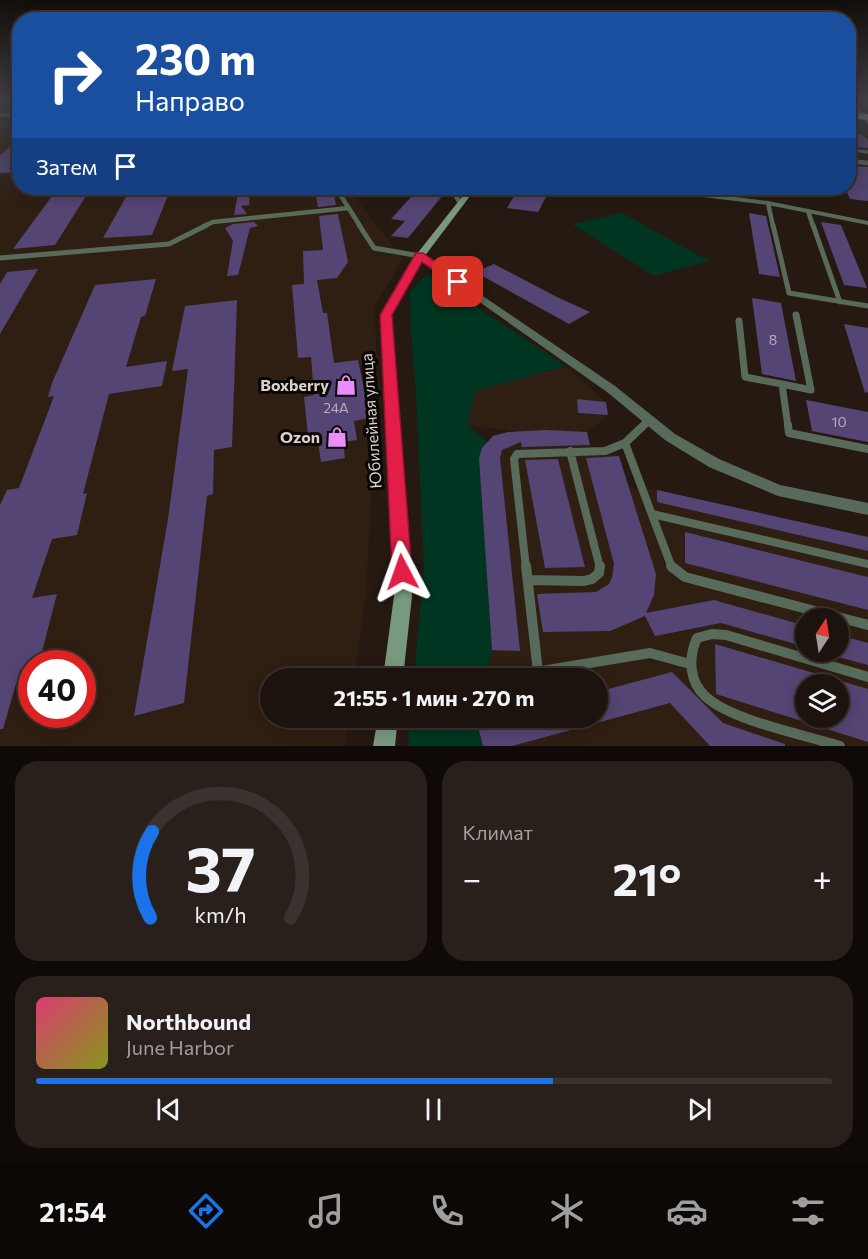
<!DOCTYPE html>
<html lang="ru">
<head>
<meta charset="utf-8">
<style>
	:root { --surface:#1c130e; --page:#29201c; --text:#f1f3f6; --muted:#a09e9e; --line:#3a322e; --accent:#1a73e8 }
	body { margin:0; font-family:Commissioner,sans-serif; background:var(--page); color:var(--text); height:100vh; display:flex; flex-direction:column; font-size:22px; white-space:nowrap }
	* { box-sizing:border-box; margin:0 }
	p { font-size:20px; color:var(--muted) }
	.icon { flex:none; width:33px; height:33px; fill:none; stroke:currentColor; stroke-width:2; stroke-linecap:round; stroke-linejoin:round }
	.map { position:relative; height:746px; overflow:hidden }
	.drawer { display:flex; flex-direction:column; gap:15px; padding:15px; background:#0f0a08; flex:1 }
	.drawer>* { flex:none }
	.guide { position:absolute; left:12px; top:12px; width:844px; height:183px; border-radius:24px; box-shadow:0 3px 15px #0003,0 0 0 2px var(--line); background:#1a4fa0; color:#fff; overflow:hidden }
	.needle { width:39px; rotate:12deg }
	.fabs { position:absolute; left:795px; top:608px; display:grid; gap:12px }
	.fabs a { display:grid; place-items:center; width:54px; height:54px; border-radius:50%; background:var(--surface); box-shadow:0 3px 15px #0003,0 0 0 2px var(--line); font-size:30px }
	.speed { position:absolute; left:18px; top:650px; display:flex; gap:12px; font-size:30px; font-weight:700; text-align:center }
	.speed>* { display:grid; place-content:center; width:78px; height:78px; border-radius:50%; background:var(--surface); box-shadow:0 3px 15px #0003,0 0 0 2px var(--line); line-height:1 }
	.speed .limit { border:9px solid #d22; background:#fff; color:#111 }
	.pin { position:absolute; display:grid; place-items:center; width:51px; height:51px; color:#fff; margin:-26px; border-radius:12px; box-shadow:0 3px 9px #0006 }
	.me { position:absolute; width:66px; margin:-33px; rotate:356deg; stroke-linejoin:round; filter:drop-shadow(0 0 4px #0008) }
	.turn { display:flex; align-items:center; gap:21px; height:126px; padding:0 24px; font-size:27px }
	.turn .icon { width:78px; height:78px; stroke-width:2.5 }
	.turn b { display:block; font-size:42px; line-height:51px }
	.then { display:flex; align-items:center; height:57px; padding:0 24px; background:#0003; gap:12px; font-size:22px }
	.big { font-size:45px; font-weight:700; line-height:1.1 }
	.drawer .tile { flex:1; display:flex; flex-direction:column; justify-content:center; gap:9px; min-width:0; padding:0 21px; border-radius:24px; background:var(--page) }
	.drawer .dial { align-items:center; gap:0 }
	.dial svg { height:156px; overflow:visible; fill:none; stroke:var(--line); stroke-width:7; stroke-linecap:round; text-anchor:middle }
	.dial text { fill:var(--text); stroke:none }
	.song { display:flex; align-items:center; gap:18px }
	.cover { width:72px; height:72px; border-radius:9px; background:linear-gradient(135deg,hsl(340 70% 55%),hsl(70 70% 35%)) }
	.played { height:6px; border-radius:3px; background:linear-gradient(90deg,var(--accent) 65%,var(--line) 65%) }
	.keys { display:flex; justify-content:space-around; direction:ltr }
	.heat { display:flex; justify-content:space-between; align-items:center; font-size:33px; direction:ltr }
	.drawer .tiles { flex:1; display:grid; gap:15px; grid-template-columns:1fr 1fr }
	.tile:last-child { grid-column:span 2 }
	.trip { position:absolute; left:260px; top:668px; width:348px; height:60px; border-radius:30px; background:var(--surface); box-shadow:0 3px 15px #0003,0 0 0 2px var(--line); font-weight:700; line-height:60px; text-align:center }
	.tabs { display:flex; height:96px; justify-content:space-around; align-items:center; background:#0b0806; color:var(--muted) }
	.tabs .icon { width:42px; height:42px }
	.tabs .current { color:var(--accent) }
	.tabs b { font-size:27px; color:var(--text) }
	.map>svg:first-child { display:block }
</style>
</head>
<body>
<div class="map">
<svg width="868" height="746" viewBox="0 0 868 746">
	<rect width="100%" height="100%" fill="#251912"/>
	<path fill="#2f1e12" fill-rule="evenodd" d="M 19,102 L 20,188 L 348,188 L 403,259 L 374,306 L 378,376 L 366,591 L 354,678 L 270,678 L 270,717 L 349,717 L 345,746 L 0,746 L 0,105 ZM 32,663 L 82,663 L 82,714 L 32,714 Z
		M 566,366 L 606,402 L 608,415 L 587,432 L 590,446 L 619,456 L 629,488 L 657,490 L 868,537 L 868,746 L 483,746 L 477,723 L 478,717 L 597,717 L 597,678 L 486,678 L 492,650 L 479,458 L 482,448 L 493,436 L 519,431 L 468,426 L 475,391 ZM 806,618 L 838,618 L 838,651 L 806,651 ZM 806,684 L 838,684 L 838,717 L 806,717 Z"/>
	<path fill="#003621" d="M 622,213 L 709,261 L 654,276 L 572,224 Z
		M 427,274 L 566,366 L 475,391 L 468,426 L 487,441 L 479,458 L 492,650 L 486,678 L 414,678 L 424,566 L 416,394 L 410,319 L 410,292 Z
		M 410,717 L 478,717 L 477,723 L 483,746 L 408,746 Z"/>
	<path fill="#544574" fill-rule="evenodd" d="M 849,133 L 861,134 L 868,140 L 868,148 L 849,146 Z
		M 20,139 L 20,172 L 0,173 L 0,155 Z
		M 849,166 L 868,167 L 868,201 L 850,199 L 845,188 L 849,188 Z
		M 58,188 L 91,188 L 55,245 L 13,249 Z
		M 131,188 L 171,188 L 152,235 L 103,238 Z
		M 239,188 L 250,188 L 249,205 L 241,206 L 247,214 L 234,215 Z
		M 406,188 L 447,188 L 447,190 L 408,238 L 391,236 L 405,221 L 391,219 L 411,197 Z
		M 516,193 L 546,197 L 538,212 L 507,208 Z
		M 334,195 L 336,205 L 318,207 L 316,196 Z
		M 749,213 L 766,216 L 780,277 L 759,274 Z
		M 338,214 L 348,262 L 337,278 L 317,280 L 323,313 L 327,313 L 334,363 L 358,360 L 370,418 L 354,421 L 357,440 L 343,442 L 345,458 L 321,462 L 317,435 L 308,436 L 304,397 L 314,395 L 311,357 L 298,358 L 292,285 L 304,284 L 303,251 L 323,250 L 319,216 Z
		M 254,222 L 258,226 L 250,228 L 238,275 L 227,276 L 233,241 L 225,228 L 233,224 Z
		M 821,222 L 841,225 L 867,288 L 844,285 Z
		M 494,264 L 557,297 L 590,312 L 569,324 L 475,272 Z
		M 38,269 L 0,334 L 0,284 L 7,272 Z
		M 156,279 L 145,316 L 141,317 L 126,367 L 167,361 L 162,386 L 109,394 L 83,494 L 87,493 L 77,535 L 52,539 L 32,598 L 57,594 L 39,663 L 32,663 L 32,668 L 20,670 L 3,729 L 0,729 L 0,505 L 7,490 L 19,488 L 54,396 L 48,397 L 52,383 L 95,285 Z
		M 752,298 L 781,303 L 796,381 L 762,374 Z
		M 237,300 L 232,447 L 214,450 L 213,494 L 207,496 L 184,703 L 134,716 L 168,519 L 188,369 L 172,371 L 185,306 Z
		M 844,324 L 868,328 L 868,392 L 865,393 Z
		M 577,399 L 606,402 L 608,415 L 578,413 Z
		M 806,400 L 868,412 L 868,442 L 812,431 Z
		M 545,430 L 587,432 L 590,445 L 522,447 L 521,442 L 502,450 L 500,458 L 520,651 L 492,650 L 479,458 L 482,448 L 493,436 L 508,432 Z
		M 619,456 L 656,574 L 654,595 L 646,613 L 714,600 L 806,626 L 806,647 L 721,623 L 655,636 L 645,616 L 610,631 L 543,632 L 537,594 L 596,592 L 609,584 L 612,577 L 614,564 L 586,458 Z
		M 558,459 L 585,567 L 545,568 L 525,460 Z
		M 657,490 L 868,537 L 868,551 L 657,502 Z
		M 685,532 L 868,577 L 868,610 L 685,563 Z
		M 838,635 L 868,643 L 868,665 L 838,657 Z
		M 715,644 L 868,689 L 868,742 L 716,694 ZM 806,684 L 838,684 L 838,717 L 806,717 Z
		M 672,672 L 723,723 L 785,744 L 785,746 L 710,746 L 670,703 L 512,746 L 483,746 L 477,723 L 500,717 L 597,717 L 597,692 Z"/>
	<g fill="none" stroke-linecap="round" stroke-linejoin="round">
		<path stroke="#586b5b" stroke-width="3" d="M 850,101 L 868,102
			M 849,110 L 858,111
			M 849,150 L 868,152"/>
		<path stroke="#586b5b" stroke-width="4.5" d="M 849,161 L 868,163
			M 336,188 L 360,226
			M 451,188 L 460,203
			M 768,203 L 773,226
			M 808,211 L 813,226
			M 204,226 L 213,222 L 349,208"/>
		<path stroke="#586b5b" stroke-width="5" d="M 359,225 L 374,248 L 420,256
			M 773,225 L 789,293 L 868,306
			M 813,225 L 840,302
			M 0,258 L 169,244 L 207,225"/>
		<path stroke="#586b5b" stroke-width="7" d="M 739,321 L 745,377 L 782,384
			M 642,427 L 649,420
			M 788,427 L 782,384 L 811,390 L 796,315"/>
		<path stroke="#586b5b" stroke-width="8" d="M 788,425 L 789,433 L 868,449
			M 625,443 L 672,568
			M 570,451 L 600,568
			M 652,514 L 868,564
			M 526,568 L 514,459 L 517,454 L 605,451 L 625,443 L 644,425"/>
		<path stroke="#586b5b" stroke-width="10" d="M 526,566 L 538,672
			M 671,566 L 685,577 L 868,625
			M 528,580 L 584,581 L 592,579 L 599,573 L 600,566
			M 499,678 L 650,653 L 690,664
			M 840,746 C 805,735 733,721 706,697 C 689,682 688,658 697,638 L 712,634 L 726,635 L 868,677"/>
		<path fill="#586b5b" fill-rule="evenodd" d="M 849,101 L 853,101 L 868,118 L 868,124 L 849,103 Z
			M 0,113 L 20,113 L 20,117 L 0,117 Z
			M 643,188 L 660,188 L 768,201 L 868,221 L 868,225 L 768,205 L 646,190 Z
			M 420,253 L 615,386 L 675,434 L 719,459 L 780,485 L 868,503 L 868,515 L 778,496 L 709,467 L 665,440 L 607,392 L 417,258 L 415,256 Z"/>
		<path fill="#79997f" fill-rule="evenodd" d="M 469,188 L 476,188 L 418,265 L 391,315 L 412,596 L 403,678 L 383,678 L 394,596 L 381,315 L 409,264 Z
			M 378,717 L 398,717 L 395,746 L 373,746 Z"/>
		<path fill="#aaddb4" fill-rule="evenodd" d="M 849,112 L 868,114 L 868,120 L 849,118 Z"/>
	</g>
	<linearGradient id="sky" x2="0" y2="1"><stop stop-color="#140e0a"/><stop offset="0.49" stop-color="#403e44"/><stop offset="1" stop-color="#403e44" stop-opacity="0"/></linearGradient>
	<rect width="868" height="205" fill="url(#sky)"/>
	<path fill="#e11d48" stroke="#92132f" stroke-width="1.5" d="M 416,253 L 423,253 L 464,282 L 458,286 L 454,285 L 422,262 L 392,315 L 412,572 L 409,578 L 402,581 L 395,578 L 392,572 L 380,315 Z"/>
	<defs>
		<g id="shop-bare" transform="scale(1.62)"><path d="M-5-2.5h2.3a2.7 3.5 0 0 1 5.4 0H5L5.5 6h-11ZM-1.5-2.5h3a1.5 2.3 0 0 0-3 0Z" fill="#ea8dfd" stroke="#0a0604" stroke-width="2.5" paint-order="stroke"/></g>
	</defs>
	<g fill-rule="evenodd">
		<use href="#shop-bare" x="346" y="385"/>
		<use href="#shop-bare" x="337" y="437"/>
	</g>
	<g text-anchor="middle" stroke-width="6" stroke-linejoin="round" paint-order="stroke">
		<g font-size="14" fill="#b8aeb6">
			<text x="773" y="345">8</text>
			<text x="336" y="413">24А</text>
			<text x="839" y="427">10</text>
		</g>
		<g font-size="16" font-weight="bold" fill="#d9d1cc" stroke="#0a0604" text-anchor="end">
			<text x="329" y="391">Boxberry</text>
			<text x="320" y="443">Ozon</text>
		</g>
		<g font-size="16" fill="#d9d1cc" stroke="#0a0604">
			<text transform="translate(371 421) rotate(-94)" y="6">Юбилейная улица</text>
		</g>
	</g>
</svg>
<div class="fabs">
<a><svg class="needle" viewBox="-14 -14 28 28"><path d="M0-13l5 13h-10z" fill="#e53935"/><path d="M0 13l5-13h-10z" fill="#a09e9e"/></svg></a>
<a><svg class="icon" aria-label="layers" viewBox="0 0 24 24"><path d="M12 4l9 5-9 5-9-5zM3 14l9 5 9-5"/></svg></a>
</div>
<div class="speed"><div class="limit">40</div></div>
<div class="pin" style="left:458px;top:282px;background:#d93025"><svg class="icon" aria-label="arrive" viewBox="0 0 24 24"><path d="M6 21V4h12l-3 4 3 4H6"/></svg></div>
<svg class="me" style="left:402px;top:572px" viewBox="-20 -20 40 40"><path d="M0-17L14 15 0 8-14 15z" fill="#e11d48" stroke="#fff" stroke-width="4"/></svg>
<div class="trip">21:55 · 1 мин · 270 m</div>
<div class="guide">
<div class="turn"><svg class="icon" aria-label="right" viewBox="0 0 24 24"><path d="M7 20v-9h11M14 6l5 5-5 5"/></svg><div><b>230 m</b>Направо</div></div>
<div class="then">Затем<svg class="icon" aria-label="arrive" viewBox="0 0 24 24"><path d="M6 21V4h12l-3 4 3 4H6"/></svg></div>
</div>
</div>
<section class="drawer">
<div class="tiles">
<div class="tile dial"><svg viewBox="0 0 100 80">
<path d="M14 69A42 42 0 1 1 86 69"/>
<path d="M14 69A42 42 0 0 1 15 25" stroke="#1a73e8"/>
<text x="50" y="56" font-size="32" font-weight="700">37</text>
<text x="50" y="72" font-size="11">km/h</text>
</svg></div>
<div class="tile"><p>Климат</p>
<div class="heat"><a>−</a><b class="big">21°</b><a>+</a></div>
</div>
<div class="tile">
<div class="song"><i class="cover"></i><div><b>Northbound</b><p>June Harbor</p></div></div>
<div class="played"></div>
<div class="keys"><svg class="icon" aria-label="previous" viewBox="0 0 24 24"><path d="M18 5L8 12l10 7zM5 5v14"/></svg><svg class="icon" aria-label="pause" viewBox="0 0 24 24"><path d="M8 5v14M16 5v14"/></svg><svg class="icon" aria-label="next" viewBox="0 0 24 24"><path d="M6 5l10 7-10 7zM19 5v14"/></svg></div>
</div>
</div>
</section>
<nav class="tabs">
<b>21:54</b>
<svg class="icon current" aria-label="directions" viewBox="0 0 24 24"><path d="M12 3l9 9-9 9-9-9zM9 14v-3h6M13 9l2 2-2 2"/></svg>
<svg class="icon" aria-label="music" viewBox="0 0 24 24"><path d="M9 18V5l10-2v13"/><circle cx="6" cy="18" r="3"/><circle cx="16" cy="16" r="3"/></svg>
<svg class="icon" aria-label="phone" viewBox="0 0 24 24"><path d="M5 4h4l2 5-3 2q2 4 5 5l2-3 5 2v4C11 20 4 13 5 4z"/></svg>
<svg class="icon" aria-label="climate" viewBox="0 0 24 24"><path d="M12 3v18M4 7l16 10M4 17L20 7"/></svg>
<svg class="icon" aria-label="car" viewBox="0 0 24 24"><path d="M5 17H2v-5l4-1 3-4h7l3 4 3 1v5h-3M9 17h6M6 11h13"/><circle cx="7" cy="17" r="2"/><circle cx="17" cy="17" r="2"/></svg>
<svg class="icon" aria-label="filters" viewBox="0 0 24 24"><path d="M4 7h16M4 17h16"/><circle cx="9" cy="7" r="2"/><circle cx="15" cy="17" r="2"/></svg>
</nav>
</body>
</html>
